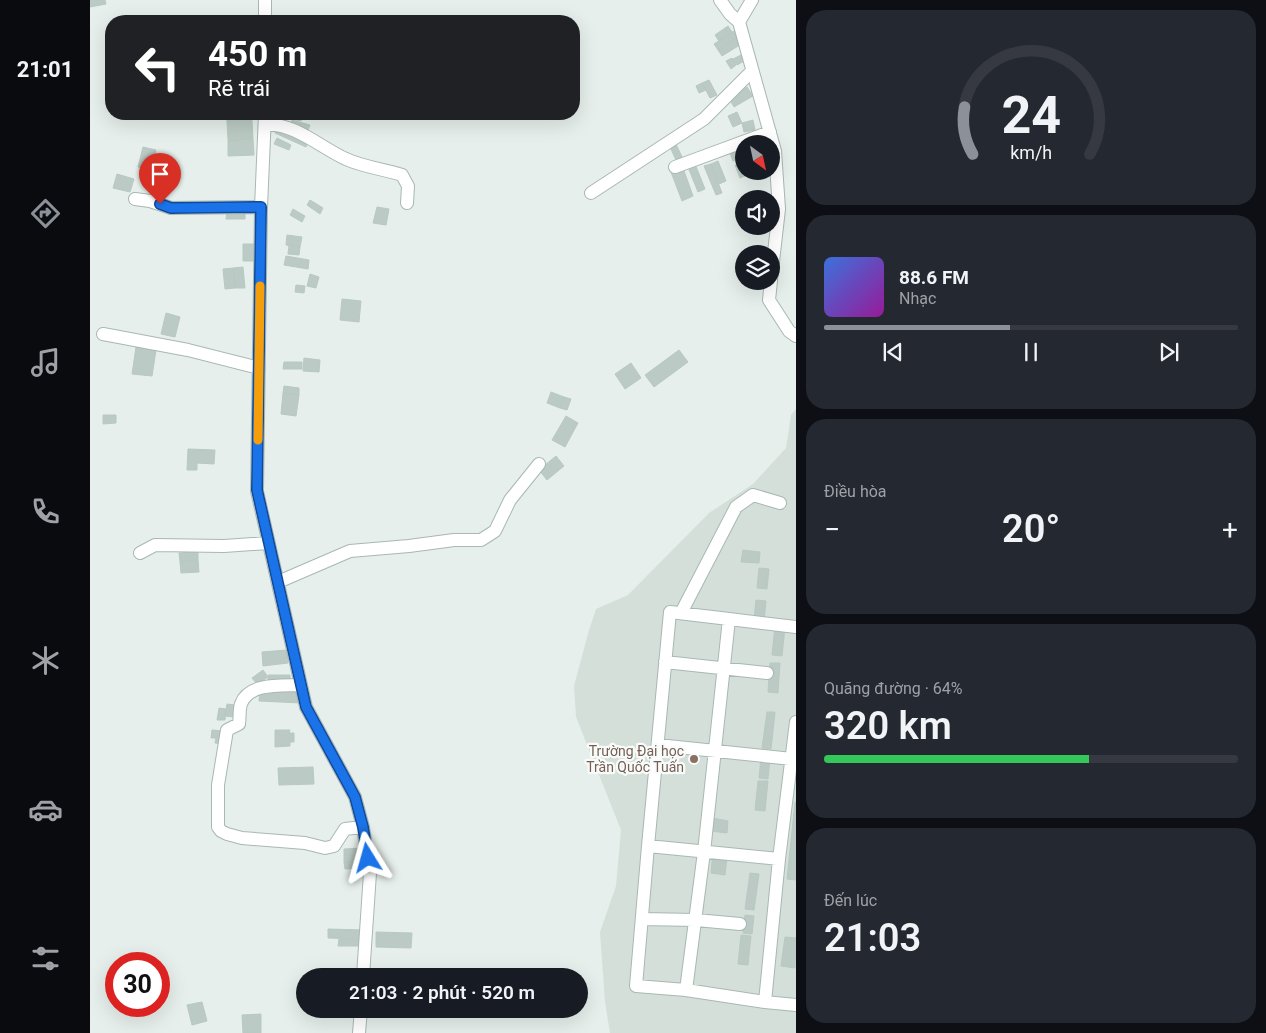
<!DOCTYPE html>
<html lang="vi">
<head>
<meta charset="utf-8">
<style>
	:root { --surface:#171b24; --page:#242831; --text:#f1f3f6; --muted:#9ea1a6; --line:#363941; --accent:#8c9099 }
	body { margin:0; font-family:Roboto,sans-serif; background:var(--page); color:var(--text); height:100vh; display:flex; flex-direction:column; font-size:19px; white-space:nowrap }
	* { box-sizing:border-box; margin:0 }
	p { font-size:16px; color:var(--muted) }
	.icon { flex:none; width:28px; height:28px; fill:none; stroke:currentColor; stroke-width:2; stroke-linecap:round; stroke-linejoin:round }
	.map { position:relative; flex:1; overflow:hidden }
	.details { display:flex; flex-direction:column; gap:10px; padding:10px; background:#0d0f14; width:470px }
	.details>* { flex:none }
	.top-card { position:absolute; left:15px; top:15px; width:475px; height:105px; border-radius:20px; box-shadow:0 5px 20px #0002; background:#202124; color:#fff; overflow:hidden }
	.needle { width:32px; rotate:147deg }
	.buttons { position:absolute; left:645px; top:135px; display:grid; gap:10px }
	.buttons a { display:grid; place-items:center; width:45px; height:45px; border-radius:50%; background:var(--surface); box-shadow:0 5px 20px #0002; font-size:25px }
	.speed { position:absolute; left:15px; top:952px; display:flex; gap:10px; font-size:25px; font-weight:700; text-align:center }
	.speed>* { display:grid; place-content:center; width:65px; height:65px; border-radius:50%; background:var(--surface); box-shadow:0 5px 20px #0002; line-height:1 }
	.speed .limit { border:8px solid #d22; background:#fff; color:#111 }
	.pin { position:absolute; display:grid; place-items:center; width:42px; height:42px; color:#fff; margin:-51px -21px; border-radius:50% 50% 50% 0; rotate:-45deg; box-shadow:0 0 5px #0007 }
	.pin .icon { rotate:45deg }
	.me { position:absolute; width:55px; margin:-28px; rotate:352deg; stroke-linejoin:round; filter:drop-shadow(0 0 4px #0008) }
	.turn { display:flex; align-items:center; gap:18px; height:105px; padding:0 20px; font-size:22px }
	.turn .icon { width:65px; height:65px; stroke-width:2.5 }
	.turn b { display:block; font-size:35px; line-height:42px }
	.big { font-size:38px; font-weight:600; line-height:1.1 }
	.details .card { flex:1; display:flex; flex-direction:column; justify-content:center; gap:8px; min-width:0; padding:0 18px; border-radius:20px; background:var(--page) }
	.details .dial { align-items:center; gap:0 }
	.dial svg { height:130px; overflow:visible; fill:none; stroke:var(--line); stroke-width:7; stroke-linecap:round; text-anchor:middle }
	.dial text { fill:var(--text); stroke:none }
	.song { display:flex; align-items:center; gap:15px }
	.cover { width:60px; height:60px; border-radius:8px; background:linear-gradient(135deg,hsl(220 70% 55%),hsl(300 70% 35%)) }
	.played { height:5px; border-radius:2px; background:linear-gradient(90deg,var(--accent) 45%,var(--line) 45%) }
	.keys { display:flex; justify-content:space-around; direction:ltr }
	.heat { display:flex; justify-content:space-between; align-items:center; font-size:28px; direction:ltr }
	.charge { height:8px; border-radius:4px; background:linear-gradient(90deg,#34c759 64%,var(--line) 0) }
	.trip { position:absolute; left:206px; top:968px; width:292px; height:50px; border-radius:25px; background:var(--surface); box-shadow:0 5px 20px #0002; font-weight:600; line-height:50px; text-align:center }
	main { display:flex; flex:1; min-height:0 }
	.tabs { display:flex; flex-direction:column; width:90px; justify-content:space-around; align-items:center; background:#090b0e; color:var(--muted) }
	.tabs .icon { width:35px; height:35px }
	.tabs .active { color:var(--accent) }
	.tabs b { font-size:22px; color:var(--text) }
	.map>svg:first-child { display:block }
</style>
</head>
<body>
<main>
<nav class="tabs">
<b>21:01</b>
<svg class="icon active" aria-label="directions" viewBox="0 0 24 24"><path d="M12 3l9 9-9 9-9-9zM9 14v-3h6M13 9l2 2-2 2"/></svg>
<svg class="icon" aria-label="music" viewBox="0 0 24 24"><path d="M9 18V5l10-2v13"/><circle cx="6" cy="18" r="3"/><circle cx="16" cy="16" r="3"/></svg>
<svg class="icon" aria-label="phone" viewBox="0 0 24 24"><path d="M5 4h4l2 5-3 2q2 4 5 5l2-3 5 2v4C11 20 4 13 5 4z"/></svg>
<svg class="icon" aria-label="climate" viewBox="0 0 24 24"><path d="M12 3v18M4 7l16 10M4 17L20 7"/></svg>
<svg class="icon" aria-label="car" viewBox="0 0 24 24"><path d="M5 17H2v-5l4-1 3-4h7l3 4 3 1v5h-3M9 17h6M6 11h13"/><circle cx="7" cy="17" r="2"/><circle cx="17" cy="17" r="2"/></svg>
<svg class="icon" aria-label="filters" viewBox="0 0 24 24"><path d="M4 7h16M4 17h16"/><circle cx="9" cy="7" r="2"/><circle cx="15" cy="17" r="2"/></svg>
</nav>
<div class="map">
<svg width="706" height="1033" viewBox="0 0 706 1033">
	<rect width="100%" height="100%" fill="#e6efeb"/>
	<path fill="#d4dfda" d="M 706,409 L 706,1033 L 520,1033 L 515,1002 L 510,932 L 526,886 L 531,830 L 486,717 L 484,686 L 499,630 L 506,609 L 538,595 L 619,513 L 663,484 L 696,448 L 701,415 Z"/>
	<path fill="#bbcac4" stroke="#b8c9c2" d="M 0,0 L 15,0 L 16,4 L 0,7 Z
		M 638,26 L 642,32 L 629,41 L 625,35 Z
		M 647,29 L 651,34 L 628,50 L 624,44 Z
		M 648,36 L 653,43 L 632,56 L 628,50 Z
		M 653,54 L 656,60 L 647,65 L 643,59 Z
		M 642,58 L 646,65 L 641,69 L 636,61 Z
		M 619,80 L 627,95 L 620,98 L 612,83 Z
		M 612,83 L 616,90 L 609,93 L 606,86 Z
		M 657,87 L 663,96 L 644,107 L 639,98 Z
		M 647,112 L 652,123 L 643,127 L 638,116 Z
		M 136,114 L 162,114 L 162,120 L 137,121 Z
		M 182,114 L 207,114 L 213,115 L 211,121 L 182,115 Z
		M 162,120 L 163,139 L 138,140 L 137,121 Z
		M 202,120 L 220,125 L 217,133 L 200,128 Z
		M 663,120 L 665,130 L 654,132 L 652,123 Z
		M 187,127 L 219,140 L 216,147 L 185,133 Z
		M 187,138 L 201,145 L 199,150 L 184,144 Z
		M 163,139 L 164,155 L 138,156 L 138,140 Z
		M 585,142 L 593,159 L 587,162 L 579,145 Z
		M 53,147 L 66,150 L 61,170 L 48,167 Z
		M 647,150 L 650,158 L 643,161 L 640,153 Z
		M 628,161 L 636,181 L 629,184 L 621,164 Z
		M 652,163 L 657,175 L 650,178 L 645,165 Z
		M 605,164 L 615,189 L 608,192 L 598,167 Z
		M 621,164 L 632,193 L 626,195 L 614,166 Z
		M 593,168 L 603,196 L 592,201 L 581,172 Z
		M 27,174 L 44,179 L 40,192 L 23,188 Z
		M 220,200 L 233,208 L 230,214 L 217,205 Z
		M 287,207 L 299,209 L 296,225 L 283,223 Z
		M 203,209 L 215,216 L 212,222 L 200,215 Z
		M 137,212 L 155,212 L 155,219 L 136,219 Z
		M 197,235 L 212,237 L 210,247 L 196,245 Z
		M 153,244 L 164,244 L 164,261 L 153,261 Z
		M 199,245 L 210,247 L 209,255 L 198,254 Z
		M 196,256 L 219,260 L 218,269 L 194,265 Z
		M 153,267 L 155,288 L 145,288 L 143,268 Z
		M 143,268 L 145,288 L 135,289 L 133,269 Z
		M 220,274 L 229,277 L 226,288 L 217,286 Z
		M 206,285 L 215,286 L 214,293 L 205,292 Z
		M 252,299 L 271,301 L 269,322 L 250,320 Z
		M 76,313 L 90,317 L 85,337 L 71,334 Z
		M 46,347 L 66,350 L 62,376 L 42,374 Z
		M 589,350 L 598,362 L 564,387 L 555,375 Z
		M 214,358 L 230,360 L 229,372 L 213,371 Z
		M 194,362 L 212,362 L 212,369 L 193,369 Z
		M 541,363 L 551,378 L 535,389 L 525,374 Z
		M 194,386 L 209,388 L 209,395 L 193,393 Z
		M 461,392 L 474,397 L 470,408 L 457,403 Z
		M 193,393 L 209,395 L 206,416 L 191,414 Z
		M 474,397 L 481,399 L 477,410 L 470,408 Z
		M 13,415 L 26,415 L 26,423 L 13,424 Z
		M 476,416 L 488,423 L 475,447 L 462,440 Z
		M 98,449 L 125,450 L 124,464 L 107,463 L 107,470 L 97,470 Z
		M 466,456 L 474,466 L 457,480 L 449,470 Z
		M 653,550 L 670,552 L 669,563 L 651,562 Z
		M 108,552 L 108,560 L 90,562 L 89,553 Z
		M 108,560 L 109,572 L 91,573 L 90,562 Z
		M 669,568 L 679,569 L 677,589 L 667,588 Z
		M 666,600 L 676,601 L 674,621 L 664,620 Z
		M 685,626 L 695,627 L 692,656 L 682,655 Z
		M 197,650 L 198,663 L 173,666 L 172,652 Z
		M 680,663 L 690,663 L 688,693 L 678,692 Z
		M 173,670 L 178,677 L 167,684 L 162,678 Z
		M 178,675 L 200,675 L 200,683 L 178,683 Z
		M 207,689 L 211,703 L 169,701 L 170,691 Z
		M 137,704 L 145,705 L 144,717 L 135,716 Z
		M 129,708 L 136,709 L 135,720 L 127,720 Z
		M 677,712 L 685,712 L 681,749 L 672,748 Z
		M 122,730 L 134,731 L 132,744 L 125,743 L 126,738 L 121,738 Z
		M 185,730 L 200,730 L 199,733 L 204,733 L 204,742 L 200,742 L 200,746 L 185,747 Z
		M 671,758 L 680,759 L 678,779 L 669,778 Z
		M 223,767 L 224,784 L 189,785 L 188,768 Z
		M 668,781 L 678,781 L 675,811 L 665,810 Z
		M 705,802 L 706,802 L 706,880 L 697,879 Z
		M 622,818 L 638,821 L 637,833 L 620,831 Z
		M 274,848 L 274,854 L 254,855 L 254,849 Z
		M 623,850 L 637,857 L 635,875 L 621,873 Z
		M 274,854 L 274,861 L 254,862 L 254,855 Z
		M 274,861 L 275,868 L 255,869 L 254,862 Z
		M 660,873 L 669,874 L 664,910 L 655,909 Z
		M 655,915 L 664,916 L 662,934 L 653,933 Z
		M 238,929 L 273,930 L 273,939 L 238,938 Z
		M 286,932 L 322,933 L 321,948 L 286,947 Z
		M 651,935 L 661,936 L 658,965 L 648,964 Z
		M 695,937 L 706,938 L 705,968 L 691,966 Z
		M 249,939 L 273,939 L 273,946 L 248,946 Z
		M 112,1002 L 117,1021 L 102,1025 L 97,1005 Z
		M 171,1014 L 171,1033 L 153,1033 L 152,1015 Z"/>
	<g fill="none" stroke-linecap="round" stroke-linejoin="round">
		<g stroke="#a8b8b2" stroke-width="14">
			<path id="minor" d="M 175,0 L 175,21
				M 630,0 L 640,14 L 649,22
				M 662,0 L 649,22 L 685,151 L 689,209 L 681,279
				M 175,114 L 171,207 L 167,491 L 216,707 L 265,797 L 273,827 L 280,873 L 273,976
				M 175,125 C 204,122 231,148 256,159 C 273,167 294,169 312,175 L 318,186 L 317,203
				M 585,167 L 680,132
				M 501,193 L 614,119 L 662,71
				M 45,199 L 60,201 L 81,208 L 171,207
				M 681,281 L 679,300 L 699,331 L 706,336
				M 13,334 L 98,350 L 169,368
				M 50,553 L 65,545 L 134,546 L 178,543
				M 188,582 L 260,551 L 319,546 L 364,540 L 391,540 L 405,531 L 420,500 L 449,464
				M 591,613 L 646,507 L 663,495 L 690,503
				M 575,662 L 677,673
				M 211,685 C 192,686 159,682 151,704 C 149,710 150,717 149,724 L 137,730 L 128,785 L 128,827 L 131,831 L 137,834 L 152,838 L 215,843 L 235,848 L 244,846 L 255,829 L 273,827
				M 568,745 L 702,759
				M 558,846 L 580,612 L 639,619
				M 689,859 L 558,846 L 546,986 L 596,990 L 675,1002 L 689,859 L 706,722
				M 552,919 L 606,920 L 650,924
				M 596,990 L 614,852 L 639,619 L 706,627
				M 675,1002 L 706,1005
				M 269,1033 L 271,1009"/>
		</g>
		<use href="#minor" stroke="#fff" stroke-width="12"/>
	</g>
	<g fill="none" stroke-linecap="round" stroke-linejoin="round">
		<g stroke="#114b97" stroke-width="12">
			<path id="route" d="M 70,204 L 81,208 L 171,207 L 167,490 L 216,707 L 265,797 L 273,827 L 278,858"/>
		</g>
		<use href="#route" stroke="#1a73e8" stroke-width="9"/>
		<path stroke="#f59e0b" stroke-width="9" d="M 168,440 L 170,286"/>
	</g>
	<circle fill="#8d6e63" stroke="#f7fbf9" stroke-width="2" cx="604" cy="759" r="5"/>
	<g text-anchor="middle" stroke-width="4.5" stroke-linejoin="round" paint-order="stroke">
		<g font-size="14" fill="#785e54" stroke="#f7fbf9" text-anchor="end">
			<text x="594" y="756">Trường Đại học<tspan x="594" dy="16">Trần Quốc Tuấn</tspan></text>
		</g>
	</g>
</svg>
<div class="buttons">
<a><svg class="needle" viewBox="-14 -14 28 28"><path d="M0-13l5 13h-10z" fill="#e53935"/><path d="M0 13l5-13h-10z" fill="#9ea1a6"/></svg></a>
<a><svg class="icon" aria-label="sound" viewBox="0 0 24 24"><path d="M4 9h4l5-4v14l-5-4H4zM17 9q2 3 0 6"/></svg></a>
<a><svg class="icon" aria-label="layers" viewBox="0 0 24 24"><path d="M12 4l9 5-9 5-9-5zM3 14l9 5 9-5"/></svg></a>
</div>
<div class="speed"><div class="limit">30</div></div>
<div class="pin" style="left:70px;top:204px;background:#d93025"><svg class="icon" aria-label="arrive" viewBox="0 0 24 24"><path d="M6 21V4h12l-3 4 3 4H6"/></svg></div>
<svg class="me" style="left:278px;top:858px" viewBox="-20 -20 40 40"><path d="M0-17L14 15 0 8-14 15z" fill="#1a73e8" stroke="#fff" stroke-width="4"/></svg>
<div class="trip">21:03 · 2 phút · 520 m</div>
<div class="top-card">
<div class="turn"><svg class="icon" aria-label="left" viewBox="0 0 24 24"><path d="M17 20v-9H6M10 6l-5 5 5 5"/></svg><div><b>450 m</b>Rẽ trái</div></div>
</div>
</div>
<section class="details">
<div class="card dial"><svg viewBox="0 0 100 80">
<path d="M14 69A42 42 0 1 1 86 69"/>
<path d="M14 69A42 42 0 0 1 9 40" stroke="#8c9099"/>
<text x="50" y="56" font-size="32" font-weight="700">24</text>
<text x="50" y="72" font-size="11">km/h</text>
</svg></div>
<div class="card">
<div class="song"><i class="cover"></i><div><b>88.6 FM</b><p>Nhạc</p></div></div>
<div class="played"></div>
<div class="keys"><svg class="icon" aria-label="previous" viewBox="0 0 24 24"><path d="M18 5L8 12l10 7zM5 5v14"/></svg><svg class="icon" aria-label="pause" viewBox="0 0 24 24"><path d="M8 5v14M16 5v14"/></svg><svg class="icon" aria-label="next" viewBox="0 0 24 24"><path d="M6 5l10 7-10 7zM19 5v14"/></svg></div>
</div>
<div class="card"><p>Điều hòa</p>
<div class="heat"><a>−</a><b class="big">20°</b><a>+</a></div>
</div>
<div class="card"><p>Quãng đường · 64%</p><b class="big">320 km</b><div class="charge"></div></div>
<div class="card"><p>Đến lúc</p><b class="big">21:03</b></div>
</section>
</main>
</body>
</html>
